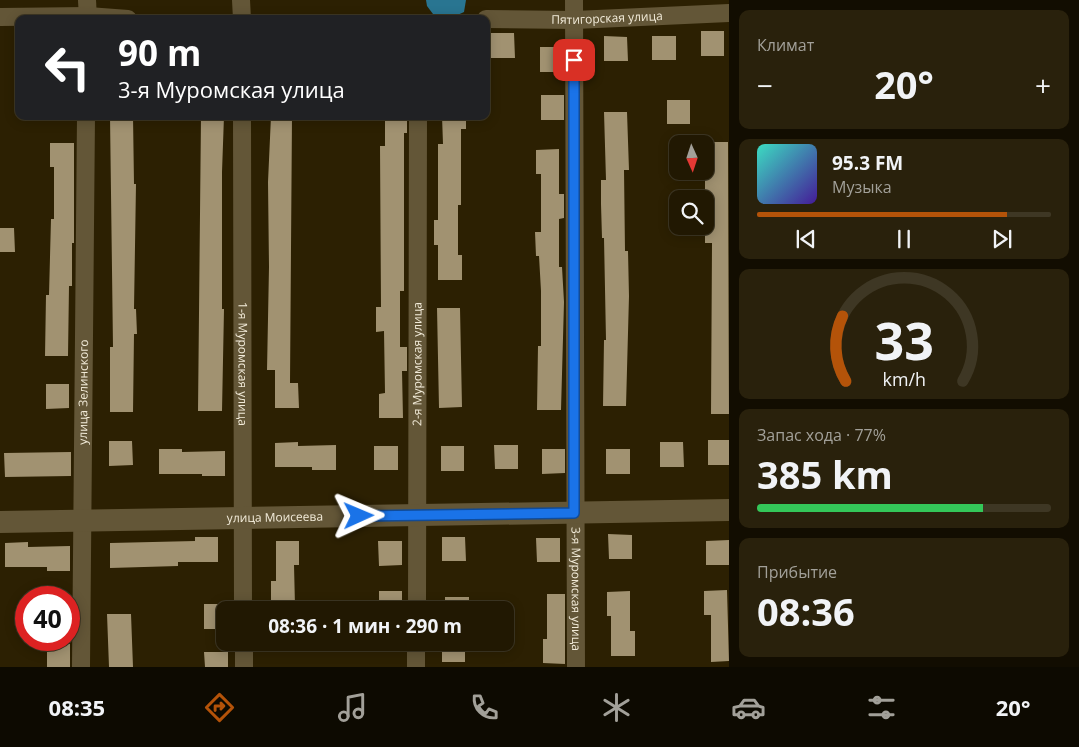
<!DOCTYPE html>
<html lang="ru">
<head>
<meta charset="utf-8">
<style>
	:root { --surface:#211802; --page:#29210c; --text:#f1f3f6; --muted:#a2a099; --line:#3e3724; --accent:#b45309 }
	body { margin:0; font-family:"Open Sans",sans-serif; background:var(--page); color:var(--text); height:100vh; display:flex; flex-direction:column; font-size:19px; white-space:nowrap }
	* { box-sizing:border-box; margin:0 }
	p { font-size:16px; color:var(--muted) }
	.icon { flex:none; width:28px; height:28px; fill:none; stroke:currentColor; stroke-width:2; stroke-linecap:round; stroke-linejoin:round }
	.map { position:relative; flex:1; overflow:hidden }
	.drawer { display:flex; flex-direction:column; gap:10px; padding:10px; background:#120d01; width:350px }
	.drawer>* { flex:none }
	.guide { position:absolute; left:15px; top:15px; width:475px; height:105px; border-radius:10px; box-shadow:0 2px 12px #0003,0 0 0 1px var(--line); background:#202124; color:#fff; overflow:hidden }
	.needle { width:32px; rotate:177deg }
	.fabs { position:absolute; left:669px; top:135px; display:grid; gap:10px }
	.fabs a { display:grid; place-items:center; width:45px; height:45px; border-radius:10px; background:var(--surface); box-shadow:0 2px 12px #0003,0 0 0 1px var(--line); font-size:25px }
	.speed { position:absolute; left:15px; top:586px; display:flex; gap:10px; font-size:25px; font-weight:700; text-align:center }
	.speed>* { display:grid; place-content:center; width:65px; height:65px; border-radius:50%; background:var(--surface); box-shadow:0 2px 12px #0003,0 0 0 1px var(--line); line-height:1 }
	.speed .limit { border:8px solid #d22; background:#fff; color:#111 }
	.pin { position:absolute; display:grid; place-items:center; width:42px; height:42px; color:#fff; margin:-21px; border-radius:10px; box-shadow:0 2px 8px #0006 }
	.me { position:absolute; width:55px; margin:-28px; rotate:89deg; stroke-linejoin:round; filter:drop-shadow(0 0 4px #0008) }
	.turn { display:flex; align-items:center; gap:18px; height:105px; padding:0 20px; font-size:22px }
	.turn .icon { width:65px; height:65px; stroke-width:2.5 }
	.turn b { display:block; font-size:35px; line-height:42px }
	.big { font-size:38px; font-weight:700; line-height:1.1 }
	.drawer .tile { flex:1; display:flex; flex-direction:column; justify-content:center; gap:8px; min-width:0; padding:0 18px; border-radius:10px; background:var(--page) }
	.drawer .dial { align-items:center; gap:0 }
	.dial svg { height:130px; overflow:visible; fill:none; stroke:var(--line); stroke-width:7; stroke-linecap:round; text-anchor:middle }
	.dial text { fill:var(--text); stroke:none }
	.song { display:flex; align-items:center; gap:15px }
	.cover { width:60px; height:60px; border-radius:8px; background:linear-gradient(135deg,hsl(170 70% 55%),hsl(260 70% 35%)) }
	.played { height:5px; border-radius:2px; background:linear-gradient(90deg,var(--accent) 85%,var(--line) 85%) }
	.keys { display:flex; justify-content:space-around; direction:ltr }
	.heat { display:flex; justify-content:space-between; align-items:center; font-size:28px; direction:ltr }
	.charge { height:8px; border-radius:4px; background:linear-gradient(90deg,#34c759 77%,var(--line) 0) }
	.trip { position:absolute; left:216px; top:601px; width:298px; height:50px; border-radius:10px; background:var(--surface); box-shadow:0 2px 12px #0003,0 0 0 1px var(--line); font-weight:700; line-height:50px; text-align:center }
	.menu { display:flex; height:80px; justify-content:space-around; align-items:center; background:#0d0a01; color:var(--muted) }
	.menu .icon { width:35px; height:35px }
	.menu .selected { color:var(--accent) }
	.menu b { font-size:22px; color:var(--text) }
	main { display:flex; flex:1; min-height:0 }
	.map>svg:first-child { display:block }
</style>
</head>
<body>
<main>
<div class="map">
<svg width="729" height="667" viewBox="0 0 729 667">
	<rect width="100%" height="100%" fill="#2c2002"/>
	<path fill="#297591" d="M 426,0 L 466,0 L 464,12 L 449,19 L 436,18 L 427,6 Z"/>
	<path fill="#a19271" d="M 701,31 L 724,31 L 724,56 L 701,56 Z
		M 491,33 L 514,33 L 515,58 L 491,58 Z
		M 604,36 L 627,37 L 628,61 L 604,61 Z
		M 652,36 L 676,36 L 676,60 L 652,60 Z
		M 540,47 L 563,47 L 563,72 L 540,72 Z
		M 541,95 L 564,95 L 564,120 L 541,120 Z
		M 667,100 L 690,100 L 690,124 L 667,124 Z
		M 604,112 L 627,112 L 629,170 L 624,170 L 625,251 L 628,251 L 629,296 L 626,406 L 603,406 L 604,340 L 606,340 L 604,238 L 602,238 L 601,204 L 601,180 L 606,180 Z
		M 110,116 L 133,116 L 134,184 L 136,184 L 134,309 L 136,309 L 137,334 L 134,334 L 133,412 L 110,412 L 110,347 L 113,347 Z
		M 201,116 L 224,116 L 222,172 L 222,309 L 224,309 L 222,411 L 198,411 Z
		M 271,116 L 292,116 L 290,383 L 298,383 L 299,408 L 275,408 L 275,370 L 267,370 L 269,267 L 268,182 Z
		M 385,116 L 407,116 L 407,133 L 404,133 L 404,291 L 400,291 L 400,347 L 407,347 L 407,371 L 402,371 L 403,418 L 379,418 L 379,394 L 385,393 L 384,331 L 376,332 L 376,307 L 381,307 L 380,146 L 385,146 Z
		M 442,116 L 466,116 L 466,129 L 461,129 L 461,205 L 458,205 L 458,255 L 462,255 L 462,280 L 438,280 L 438,245 L 434,245 L 434,220 L 438,220 L 438,144 L 443,144 Z
		M 705,142 L 728,142 L 729,414 L 711,414 L 712,243 L 705,243 Z
		M 50,143 L 74,143 L 74,243 L 72,243 L 72,286 L 69,286 L 68,356 L 45,356 L 46,295 L 49,295 L 51,219 L 54,219 L 54,167 L 50,167 Z
		M 559,149 L 559,194 L 564,194 L 564,218 L 559,219 L 559,267 L 562,267 L 564,302 L 561,410 L 537,410 L 538,346 L 541,346 L 541,291 L 539,256 L 536,256 L 535,232 L 541,232 L 541,174 L 536,174 L 536,150 Z
		M 0,228 L 14,228 L 15,252 L 0,252 Z
		M 437,308 L 460,308 L 462,407 L 439,408 Z
		M 46,384 L 69,384 L 69,408 L 46,409 Z
		M 708,440 L 729,440 L 729,465 L 708,465 Z
		M 109,441 L 132,441 L 133,465 L 109,466 Z
		M 298,442 L 298,446 L 336,445 L 336,470 L 312,470 L 312,467 L 275,467 L 275,443 Z
		M 660,442 L 683,442 L 684,467 L 660,467 Z
		M 494,445 L 518,445 L 518,469 L 495,469 Z
		M 374,446 L 398,446 L 398,470 L 374,470 Z
		M 441,446 L 464,446 L 464,471 L 441,471 Z
		M 159,449 L 182,449 L 182,452 L 225,451 L 225,476 L 202,476 L 202,474 L 159,474 Z
		M 542,449 L 565,449 L 565,473 L 542,474 Z
		M 606,449 L 630,449 L 630,474 L 606,474 Z
		M 71,452 L 71,476 L 5,477 L 4,453 Z
		M 608,534 L 632,535 L 632,559 L 609,559 Z
		M 195,537 L 218,537 L 218,562 L 178,562 L 178,566 L 110,568 L 110,543 L 195,541 Z
		M 442,537 L 465,537 L 466,561 L 442,561 Z
		M 536,538 L 560,538 L 560,562 L 537,562 Z
		M 729,540 L 729,565 L 706,565 L 706,541 Z
		M 276,541 L 299,541 L 299,565 L 294,565 L 295,606 L 271,606 L 271,581 L 276,581 Z
		M 378,541 L 402,541 L 402,565 L 379,566 Z
		M 28,542 L 28,547 L 70,546 L 70,571 L 47,571 L 47,567 L 5,567 L 5,543 Z
		M 727,590 L 729,661 L 711,662 L 711,615 L 704,615 L 704,591 Z
		M 379,591 L 402,591 L 402,610 L 379,610 Z
		M 630,591 L 630,631 L 635,631 L 635,656 L 611,656 L 611,616 L 607,616 L 607,592 Z
		M 547,594 L 565,594 L 565,664 L 543,663 L 543,639 L 547,639 Z
		M 445,597 L 469,597 L 469,610 L 445,610 Z
		M 204,604 L 225,604 L 225,629 L 204,629 Z
		M 107,614 L 131,614 L 133,667 L 109,667 Z
		M 442,642 L 465,642 L 465,662 L 442,662 Z
		M 47,644 L 70,644 L 70,667 L 47,667 Z
		M 204,652 L 228,652 L 228,667 L 205,667 Z"/>
	<g fill="none" stroke-linecap="round" stroke-linejoin="round">
		<g stroke="#635637" stroke-width="18">
			<path d="M 87,0 L 88,19"/>
			<path d="M 241,0 L 242,19"/>
			<path id="s1" d="M 574,0 L 576,667"/>
			<path d="M 0,17 L 88,16 L 128,19"/>
			<path id="s2" d="M 486,19 L 575,20 L 729,13"/>
			<path id="s3" d="M 242,116 L 243,610"/>
			<path id="s4" d="M 417,610 L 418,116"/>
			<path d="M 244,642 L 244,667"/>
			<path id="s5" d="M 81,667 L 86,116"/>
			<path d="M 416,667 L 416,642"/>
		</g>
		<path stroke="#635637" stroke-width="22" id="s6" d="M 0,522 L 729,510"/>
	</g>
	<g fill="none" stroke-linecap="round" stroke-linejoin="round">
		<g stroke="#114b97" stroke-width="12">
			<path id="route" d="M 359,516 L 574,513 L 574,60"/>
		</g>
		<use href="#route" stroke="#1a73e8" stroke-width="9"/>
	</g>
	<g text-anchor="middle" stroke-width="5" stroke-linejoin="round" paint-order="stroke">
		<g font-size="12" fill="#f2ebd9" stroke="#2c2002">
			<text dy="4" stroke="none"><textPath href="#s2" startOffset="121">Пятигорская улица</textPath></text>
			<text dy="4" stroke="none"><textPath href="#s3" startOffset="248">1-я Муромская улица</textPath></text>
			<text dy="4" stroke="none"><textPath href="#s4" startOffset="246">2-я Муромская улица</textPath></text>
			<text dy="4" stroke="none"><textPath href="#s5" startOffset="275">улица Зелинского</textPath></text>
			<text dy="4" stroke="none"><textPath href="#s6" startOffset="275">улица Моисеева</textPath></text>
			<text dy="4" stroke="none"><textPath href="#s1" startOffset="589">3-я Муромская улица</textPath></text>
		</g>
	</g>
</svg>
<div class="fabs">
<a><svg class="needle" viewBox="-14 -14 28 28"><path d="M0-13l5 13h-10z" fill="#e53935"/><path d="M0 13l5-13h-10z" fill="#a2a099"/></svg></a>
<a><svg class="icon" aria-label="search" viewBox="0 0 24 24"><circle cx="10" cy="10" r="6"/><path d="M15 15l6 6"/></svg></a>
</div>
<div class="speed"><div class="limit">40</div></div>
<div class="pin" style="left:574px;top:60px;background:#d93025"><svg class="icon" aria-label="arrive" viewBox="0 0 24 24"><path d="M6 21V4h12l-3 4 3 4H6"/></svg></div>
<svg class="me" style="left:359px;top:516px" viewBox="-20 -20 40 40"><path d="M0-17L14 15 0 8-14 15z" fill="#1a73e8" stroke="#fff" stroke-width="4"/></svg>
<div class="trip">08:36 · 1 мин · 290 m</div>
<div class="guide">
<div class="turn"><svg class="icon" aria-label="left" viewBox="0 0 24 24"><path d="M17 20v-9H6M10 6l-5 5 5 5"/></svg><div><b>90 m</b>3-я Муромская улица</div></div>
</div>
</div>
<section class="drawer">
<div class="tile"><p>Климат</p>
<div class="heat"><a>−</a><b class="big">20°</b><a>+</a></div>
</div>
<div class="tile">
<div class="song"><i class="cover"></i><div><b>95.3 FM</b><p>Музыка</p></div></div>
<div class="played"></div>
<div class="keys"><svg class="icon" aria-label="previous" viewBox="0 0 24 24"><path d="M18 5L8 12l10 7zM5 5v14"/></svg><svg class="icon" aria-label="pause" viewBox="0 0 24 24"><path d="M8 5v14M16 5v14"/></svg><svg class="icon" aria-label="next" viewBox="0 0 24 24"><path d="M6 5l10 7-10 7zM19 5v14"/></svg></div>
</div>
<div class="tile dial"><svg viewBox="0 0 100 80">
<path d="M14 69A42 42 0 1 1 86 69"/>
<path d="M14 69A42 42 0 0 1 12 29" stroke="#b45309"/>
<text x="50" y="56" font-size="32" font-weight="700">33</text>
<text x="50" y="72" font-size="11">km/h</text>
</svg></div>
<div class="tile"><p>Запас хода · 77%</p><b class="big">385 km</b><div class="charge"></div></div>
<div class="tile"><p>Прибытие</p><b class="big">08:36</b></div>
</section>
</main>
<nav class="menu">
<b>08:35</b>
<svg class="icon selected" aria-label="directions" viewBox="0 0 24 24"><path d="M12 3l9 9-9 9-9-9zM9 14v-3h6M13 9l2 2-2 2"/></svg>
<svg class="icon" aria-label="music" viewBox="0 0 24 24"><path d="M9 18V5l10-2v13"/><circle cx="6" cy="18" r="3"/><circle cx="16" cy="16" r="3"/></svg>
<svg class="icon" aria-label="phone" viewBox="0 0 24 24"><path d="M5 4h4l2 5-3 2q2 4 5 5l2-3 5 2v4C11 20 4 13 5 4z"/></svg>
<svg class="icon" aria-label="climate" viewBox="0 0 24 24"><path d="M12 3v18M4 7l16 10M4 17L20 7"/></svg>
<svg class="icon" aria-label="car" viewBox="0 0 24 24"><path d="M5 17H2v-5l4-1 3-4h7l3 4 3 1v5h-3M9 17h6M6 11h13"/><circle cx="7" cy="17" r="2"/><circle cx="17" cy="17" r="2"/></svg>
<svg class="icon" aria-label="filters" viewBox="0 0 24 24"><path d="M4 7h16M4 17h16"/><circle cx="9" cy="7" r="2"/><circle cx="15" cy="17" r="2"/></svg>
<b>20°</b>
</nav>
</body>
</html>
